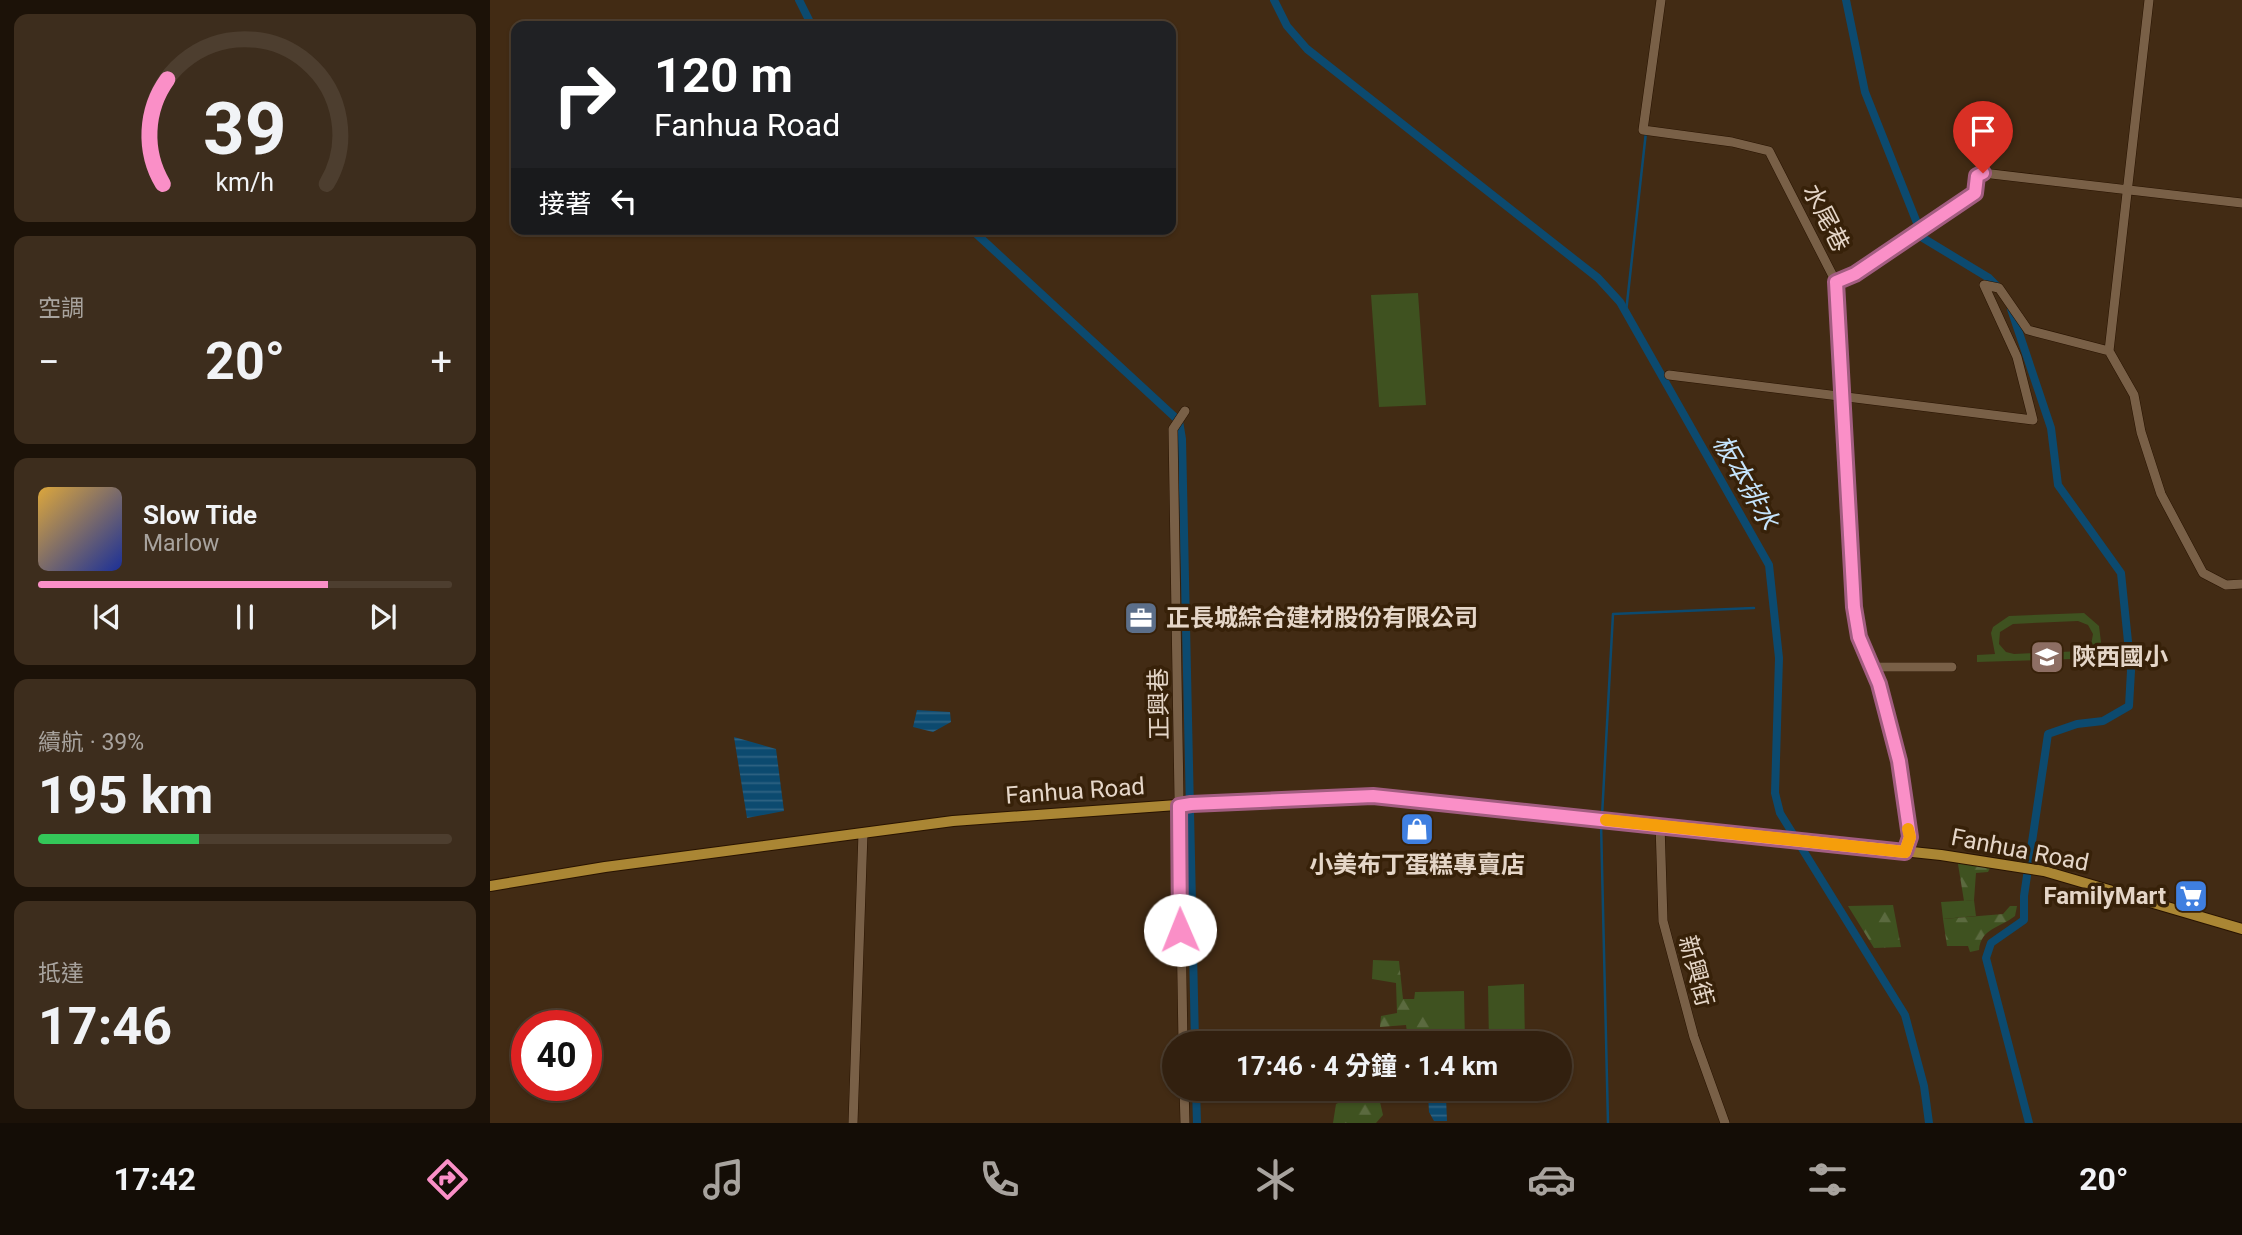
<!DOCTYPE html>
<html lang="zh-TW">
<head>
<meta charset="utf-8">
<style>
	:root { --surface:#32200f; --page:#3d2d1d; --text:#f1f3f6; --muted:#a8a39e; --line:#4d3e2f; --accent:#fa8fc7 }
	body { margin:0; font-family:Roboto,"Noto Sans TC",sans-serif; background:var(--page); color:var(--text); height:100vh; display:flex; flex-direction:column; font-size:26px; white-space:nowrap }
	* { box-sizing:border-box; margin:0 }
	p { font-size:23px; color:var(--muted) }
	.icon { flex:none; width:38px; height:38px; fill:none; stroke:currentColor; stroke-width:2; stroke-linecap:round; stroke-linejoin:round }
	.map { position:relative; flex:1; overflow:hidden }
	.drawer { display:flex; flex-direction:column; gap:14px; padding:14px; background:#1c1208; width:490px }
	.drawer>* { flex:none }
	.guide { position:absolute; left:21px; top:21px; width:665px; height:214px; border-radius:14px; box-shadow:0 2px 5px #0004,0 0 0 2px var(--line); background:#202124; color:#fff; overflow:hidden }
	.speed { position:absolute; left:21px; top:1010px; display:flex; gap:14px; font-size:35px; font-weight:700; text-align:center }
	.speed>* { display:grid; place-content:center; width:91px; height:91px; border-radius:50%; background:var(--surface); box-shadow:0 2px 5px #0004,0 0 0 2px var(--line); line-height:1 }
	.speed .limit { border:10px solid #d22; background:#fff; color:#111 }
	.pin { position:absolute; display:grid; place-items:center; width:60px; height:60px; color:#fff; margin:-72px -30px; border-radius:50% 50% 50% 0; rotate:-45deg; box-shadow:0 0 7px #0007 }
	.pin .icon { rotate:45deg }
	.me { position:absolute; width:77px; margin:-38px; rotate:359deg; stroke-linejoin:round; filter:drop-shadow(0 0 5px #0008) }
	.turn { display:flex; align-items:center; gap:24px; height:147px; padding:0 28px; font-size:32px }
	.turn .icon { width:91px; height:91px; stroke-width:2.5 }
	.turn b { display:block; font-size:49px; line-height:60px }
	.then { display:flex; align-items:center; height:66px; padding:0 28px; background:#0003; gap:14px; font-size:26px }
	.big { font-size:52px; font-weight:700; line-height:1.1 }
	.drawer .card { flex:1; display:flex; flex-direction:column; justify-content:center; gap:10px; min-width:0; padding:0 24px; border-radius:14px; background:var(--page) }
	.drawer .dial { align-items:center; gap:0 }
	.dial svg { height:182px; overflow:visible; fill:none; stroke:var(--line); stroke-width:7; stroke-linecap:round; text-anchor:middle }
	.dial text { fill:var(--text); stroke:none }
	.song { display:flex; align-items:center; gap:21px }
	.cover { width:84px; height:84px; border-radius:10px; background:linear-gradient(135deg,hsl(40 70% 55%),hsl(230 70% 35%)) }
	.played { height:7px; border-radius:4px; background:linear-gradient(90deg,var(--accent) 70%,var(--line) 70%) }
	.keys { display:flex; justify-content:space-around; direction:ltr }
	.heat { display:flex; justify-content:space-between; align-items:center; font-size:38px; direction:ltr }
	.charge { height:10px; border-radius:5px; background:linear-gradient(90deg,#34c759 39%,var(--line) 0) }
	.trip { position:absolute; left:672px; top:1031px; width:410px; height:70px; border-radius:35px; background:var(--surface); box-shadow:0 2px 5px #0004,0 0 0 2px var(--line); font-weight:700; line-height:70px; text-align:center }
	.menu { display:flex; height:112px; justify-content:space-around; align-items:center; background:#140d06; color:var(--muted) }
	.menu .icon { width:49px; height:49px }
	.menu .selected { color:var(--accent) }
	.menu b { font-size:32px; color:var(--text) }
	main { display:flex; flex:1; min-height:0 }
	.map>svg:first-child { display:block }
</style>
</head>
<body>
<main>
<section class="drawer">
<div class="card dial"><svg viewBox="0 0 100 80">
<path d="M14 69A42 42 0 1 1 86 69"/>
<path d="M14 69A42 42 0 0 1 16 23" stroke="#fa8fc7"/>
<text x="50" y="56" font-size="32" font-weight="700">39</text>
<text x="50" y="72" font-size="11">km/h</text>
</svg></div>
<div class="card"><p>空調</p>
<div class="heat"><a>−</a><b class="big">20°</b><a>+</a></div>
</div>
<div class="card">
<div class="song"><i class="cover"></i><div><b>Slow Tide</b><p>Marlow</p></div></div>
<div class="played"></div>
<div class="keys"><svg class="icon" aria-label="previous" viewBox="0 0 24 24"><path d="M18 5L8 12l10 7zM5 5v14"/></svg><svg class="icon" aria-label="pause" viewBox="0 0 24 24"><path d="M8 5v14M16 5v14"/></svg><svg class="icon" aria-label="next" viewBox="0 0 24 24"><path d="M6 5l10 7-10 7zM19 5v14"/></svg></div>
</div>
<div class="card"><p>續航 · 39%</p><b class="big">195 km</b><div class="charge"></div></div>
<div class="card"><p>抵達</p><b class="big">17:46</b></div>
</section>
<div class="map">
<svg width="1752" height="1123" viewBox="0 0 1752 1123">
	<defs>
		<pattern id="forest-firs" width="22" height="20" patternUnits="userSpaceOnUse" patternTransform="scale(1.75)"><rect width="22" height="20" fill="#3f5220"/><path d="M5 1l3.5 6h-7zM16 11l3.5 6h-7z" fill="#5b6a3f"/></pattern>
		<pattern id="water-rules" width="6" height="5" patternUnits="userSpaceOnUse" patternTransform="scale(1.75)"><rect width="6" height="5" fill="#0c4a6f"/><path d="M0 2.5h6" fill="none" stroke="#2f6382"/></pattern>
	</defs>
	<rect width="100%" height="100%" fill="#422b14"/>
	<path fill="#3f5220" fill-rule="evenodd" d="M 928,293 L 936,405 L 889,407 L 881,295 Z
		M 1594,613 L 1609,626 L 1613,658 L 1487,662 L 1487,655 L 1505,654 L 1501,633 L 1503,627 L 1519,616 ZM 1588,621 L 1598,625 L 1603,634 L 1601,645 L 1592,651 L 1524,654 L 1516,652 L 1509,644 L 1510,632 L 1523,624 Z
		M 1484,900 L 1486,916 L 1453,919 L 1451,902 Z
		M 1034,984 L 1035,1043 L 999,1043 L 998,986 Z
		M 974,991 L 975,1043 L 950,1043 L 951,1033 L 941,1032 L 924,1000 L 925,992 Z"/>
	<path fill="url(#forest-firs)" d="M 1467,858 L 1502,864 L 1498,872 L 1486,873 L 1484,900 L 1474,901 Z
		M 1403,905 L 1411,947 L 1384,948 L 1358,906 Z
		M 1520,906 L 1527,906 L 1525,916 C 1510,928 1491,928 1489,950 L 1480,952 L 1478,946 L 1457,946 L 1453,919 L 1513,914 Z
		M 883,960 L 909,961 L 913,999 L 939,999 L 941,1032 L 951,1033 L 950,1043 L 938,1043 L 937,1038 L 918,1039 L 916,1025 L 890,1027 L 891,1016 L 907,1013 L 906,983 L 882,979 Z
		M 860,1097 L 890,1102 L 893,1115 L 886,1123 L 843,1123 L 846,1104 Z"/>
	<path fill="url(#water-rules)" d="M 427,710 L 460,712 L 461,722 L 443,732 L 423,727 Z
		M 244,737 L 286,749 L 294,811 L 257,818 Z
		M 938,1094 L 956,1097 L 957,1121 L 944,1121 L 939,1112 Z"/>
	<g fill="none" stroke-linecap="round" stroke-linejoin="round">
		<path stroke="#0c4a6f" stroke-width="2.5" d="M 1136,312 L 1156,132
			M 1112,816 L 1123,614 L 1264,608
			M 1111,823 L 1118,1123"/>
		<path stroke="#0c4a6f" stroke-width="8" d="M 309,0 L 322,26
			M 784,0 L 797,26 L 817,49 L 1108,278 L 1130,302 L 1279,565 L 1289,658 L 1285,793 L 1290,813 L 1415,1015 L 1434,1086 L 1439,1123
			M 1356,0 L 1375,92 L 1433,238 L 1499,278 L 1510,289
			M 481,229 L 689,421 L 692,439 L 705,1043
			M 1521,309 L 1561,428 L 1568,485 L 1631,573 L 1641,671 L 1639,706 L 1613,721 L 1587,724 L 1558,734 L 1534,896 L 1534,920 L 1501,943 L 1496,958 L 1539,1123
			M 706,1088 L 707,1123"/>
		<g stroke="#281300" stroke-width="10">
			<path id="minor" d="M 1171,0 L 1153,130 L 1242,142 L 1279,151 L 1346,282 L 1364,607 L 1369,637 L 1389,684 L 1409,761 L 1420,837 L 1415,851
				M 1346,282 L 1365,274 L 1485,193 L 1487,176 L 1493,173 L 1752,203
				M 1494,285 L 1509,288 L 1538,330 L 1619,351 L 1644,395 L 1651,432 L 1671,494 L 1713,573 L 1736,585 L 1752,584
				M 1619,351 L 1659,0
				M 1179,375 L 1543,420 L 1527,357 L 1494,285
				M 1382,667 L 1462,667
				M 1170,824 L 1173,921 L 1204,1037 L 1235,1123
				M 693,1043 L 683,429 L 695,411
				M 694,1088 L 695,1123
				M 363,1123 L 373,833"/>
		</g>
		<g stroke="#281300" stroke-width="12">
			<path id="major" d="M 0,886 L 115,867 L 463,821 L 701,804 L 883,796 L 1451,855 L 1554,871 L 1752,929"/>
		</g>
		<use href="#minor" stroke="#796047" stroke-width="9"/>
		<use href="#major" stroke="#aa8634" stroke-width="10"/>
	</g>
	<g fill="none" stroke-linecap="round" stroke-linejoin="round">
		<g stroke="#a25d81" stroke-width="18">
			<path id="route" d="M 690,930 L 689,806 L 701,804 L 883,796 L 1415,852 L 1420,837 L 1409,761 L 1389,684 L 1369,637 L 1364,607 L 1346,282 L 1365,274 L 1485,193 L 1487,176 L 1493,173"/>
		</g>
		<use href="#route" stroke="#fa8fc7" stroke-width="12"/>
		<path stroke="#f59e0b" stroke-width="12" d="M 1116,820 L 1415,852 L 1420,837 L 1418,829"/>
	</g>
	<defs>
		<g id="office-square" transform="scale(1.75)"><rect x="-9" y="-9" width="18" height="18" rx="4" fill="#5c6f8a" stroke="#372109"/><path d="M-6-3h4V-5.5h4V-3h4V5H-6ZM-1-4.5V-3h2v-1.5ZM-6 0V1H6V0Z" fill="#fff"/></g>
		<g id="school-square" transform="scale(1.75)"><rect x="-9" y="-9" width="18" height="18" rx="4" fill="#8d6e63" stroke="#372109"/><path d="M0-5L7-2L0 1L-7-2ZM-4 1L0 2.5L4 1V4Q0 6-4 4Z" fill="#fff"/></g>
		<g id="shop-square" transform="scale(1.75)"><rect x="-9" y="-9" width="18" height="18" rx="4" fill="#3f7fe0" stroke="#372109"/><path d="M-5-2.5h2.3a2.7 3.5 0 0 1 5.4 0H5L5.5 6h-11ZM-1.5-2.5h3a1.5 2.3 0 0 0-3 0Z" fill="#fff"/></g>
		<g id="supermarket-square" transform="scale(1.75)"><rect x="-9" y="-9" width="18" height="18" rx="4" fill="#3f7fe0" stroke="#372109"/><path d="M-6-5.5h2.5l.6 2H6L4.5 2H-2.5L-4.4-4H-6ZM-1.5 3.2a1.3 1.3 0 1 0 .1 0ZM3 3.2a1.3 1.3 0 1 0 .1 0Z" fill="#fff"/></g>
	</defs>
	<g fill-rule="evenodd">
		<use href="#office-square" x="651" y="618"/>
		<use href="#school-square" x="1557" y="657"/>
		<use href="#shop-square" x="927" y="829"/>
		<use href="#supermarket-square" x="1701" y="896"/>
	</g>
	<g text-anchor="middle" stroke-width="7" stroke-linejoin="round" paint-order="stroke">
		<g font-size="24" fill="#e5d6c8" stroke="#372109">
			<text transform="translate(1336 218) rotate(63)" y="8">水尾巷</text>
			<text transform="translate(669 704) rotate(-91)" y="8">正興巷</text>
			<text transform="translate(585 791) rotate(-4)" y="8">Fanhua Road</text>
			<text transform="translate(1530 850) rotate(11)" y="8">Fanhua Road</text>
			<text transform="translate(1206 971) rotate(75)" y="8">新興街</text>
		</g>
		<g font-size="24" font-weight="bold" fill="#e5d6c8" stroke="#372109" text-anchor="start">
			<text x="676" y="626">正長城綜合建材股份有限公司</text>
			<text x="1582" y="665">陝西國小</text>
			<text x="927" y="873" text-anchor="middle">小美布丁蛋糕專賣店</text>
			<text x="1676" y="904" text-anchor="end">FamilyMart</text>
		</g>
		<g font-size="26" font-style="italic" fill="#c5e4fc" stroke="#372109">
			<text transform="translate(1256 482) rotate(60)" y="9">板本排水</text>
		</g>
	</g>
</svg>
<div class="speed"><div class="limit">40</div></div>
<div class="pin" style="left:1493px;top:173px;background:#d93025"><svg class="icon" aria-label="arrive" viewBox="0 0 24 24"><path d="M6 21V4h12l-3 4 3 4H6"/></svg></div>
<svg class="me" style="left:690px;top:930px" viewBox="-20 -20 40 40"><circle r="19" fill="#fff"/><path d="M0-13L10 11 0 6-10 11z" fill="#fa8fc7"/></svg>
<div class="trip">17:46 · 4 分鐘 · 1.4 km</div>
<div class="guide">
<div class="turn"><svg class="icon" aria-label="right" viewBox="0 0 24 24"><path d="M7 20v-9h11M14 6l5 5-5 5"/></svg><div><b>120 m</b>Fanhua Road</div></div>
<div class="then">接著<svg class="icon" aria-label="left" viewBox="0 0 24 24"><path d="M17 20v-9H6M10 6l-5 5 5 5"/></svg></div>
</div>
</div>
</main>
<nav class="menu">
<b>17:42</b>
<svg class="icon selected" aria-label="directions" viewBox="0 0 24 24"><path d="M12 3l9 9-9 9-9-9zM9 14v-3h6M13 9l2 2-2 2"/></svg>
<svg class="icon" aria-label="music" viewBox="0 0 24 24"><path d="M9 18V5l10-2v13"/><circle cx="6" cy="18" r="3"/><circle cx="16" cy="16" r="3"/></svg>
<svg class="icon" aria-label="phone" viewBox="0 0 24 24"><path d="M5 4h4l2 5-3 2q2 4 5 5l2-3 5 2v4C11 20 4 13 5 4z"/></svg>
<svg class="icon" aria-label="climate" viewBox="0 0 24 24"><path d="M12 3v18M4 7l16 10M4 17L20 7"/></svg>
<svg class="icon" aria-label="car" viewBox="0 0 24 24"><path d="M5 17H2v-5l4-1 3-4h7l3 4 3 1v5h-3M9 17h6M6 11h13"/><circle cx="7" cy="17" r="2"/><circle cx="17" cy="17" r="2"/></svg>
<svg class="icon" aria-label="filters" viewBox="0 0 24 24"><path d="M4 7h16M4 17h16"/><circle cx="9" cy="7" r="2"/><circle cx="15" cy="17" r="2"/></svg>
<b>20°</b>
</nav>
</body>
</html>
